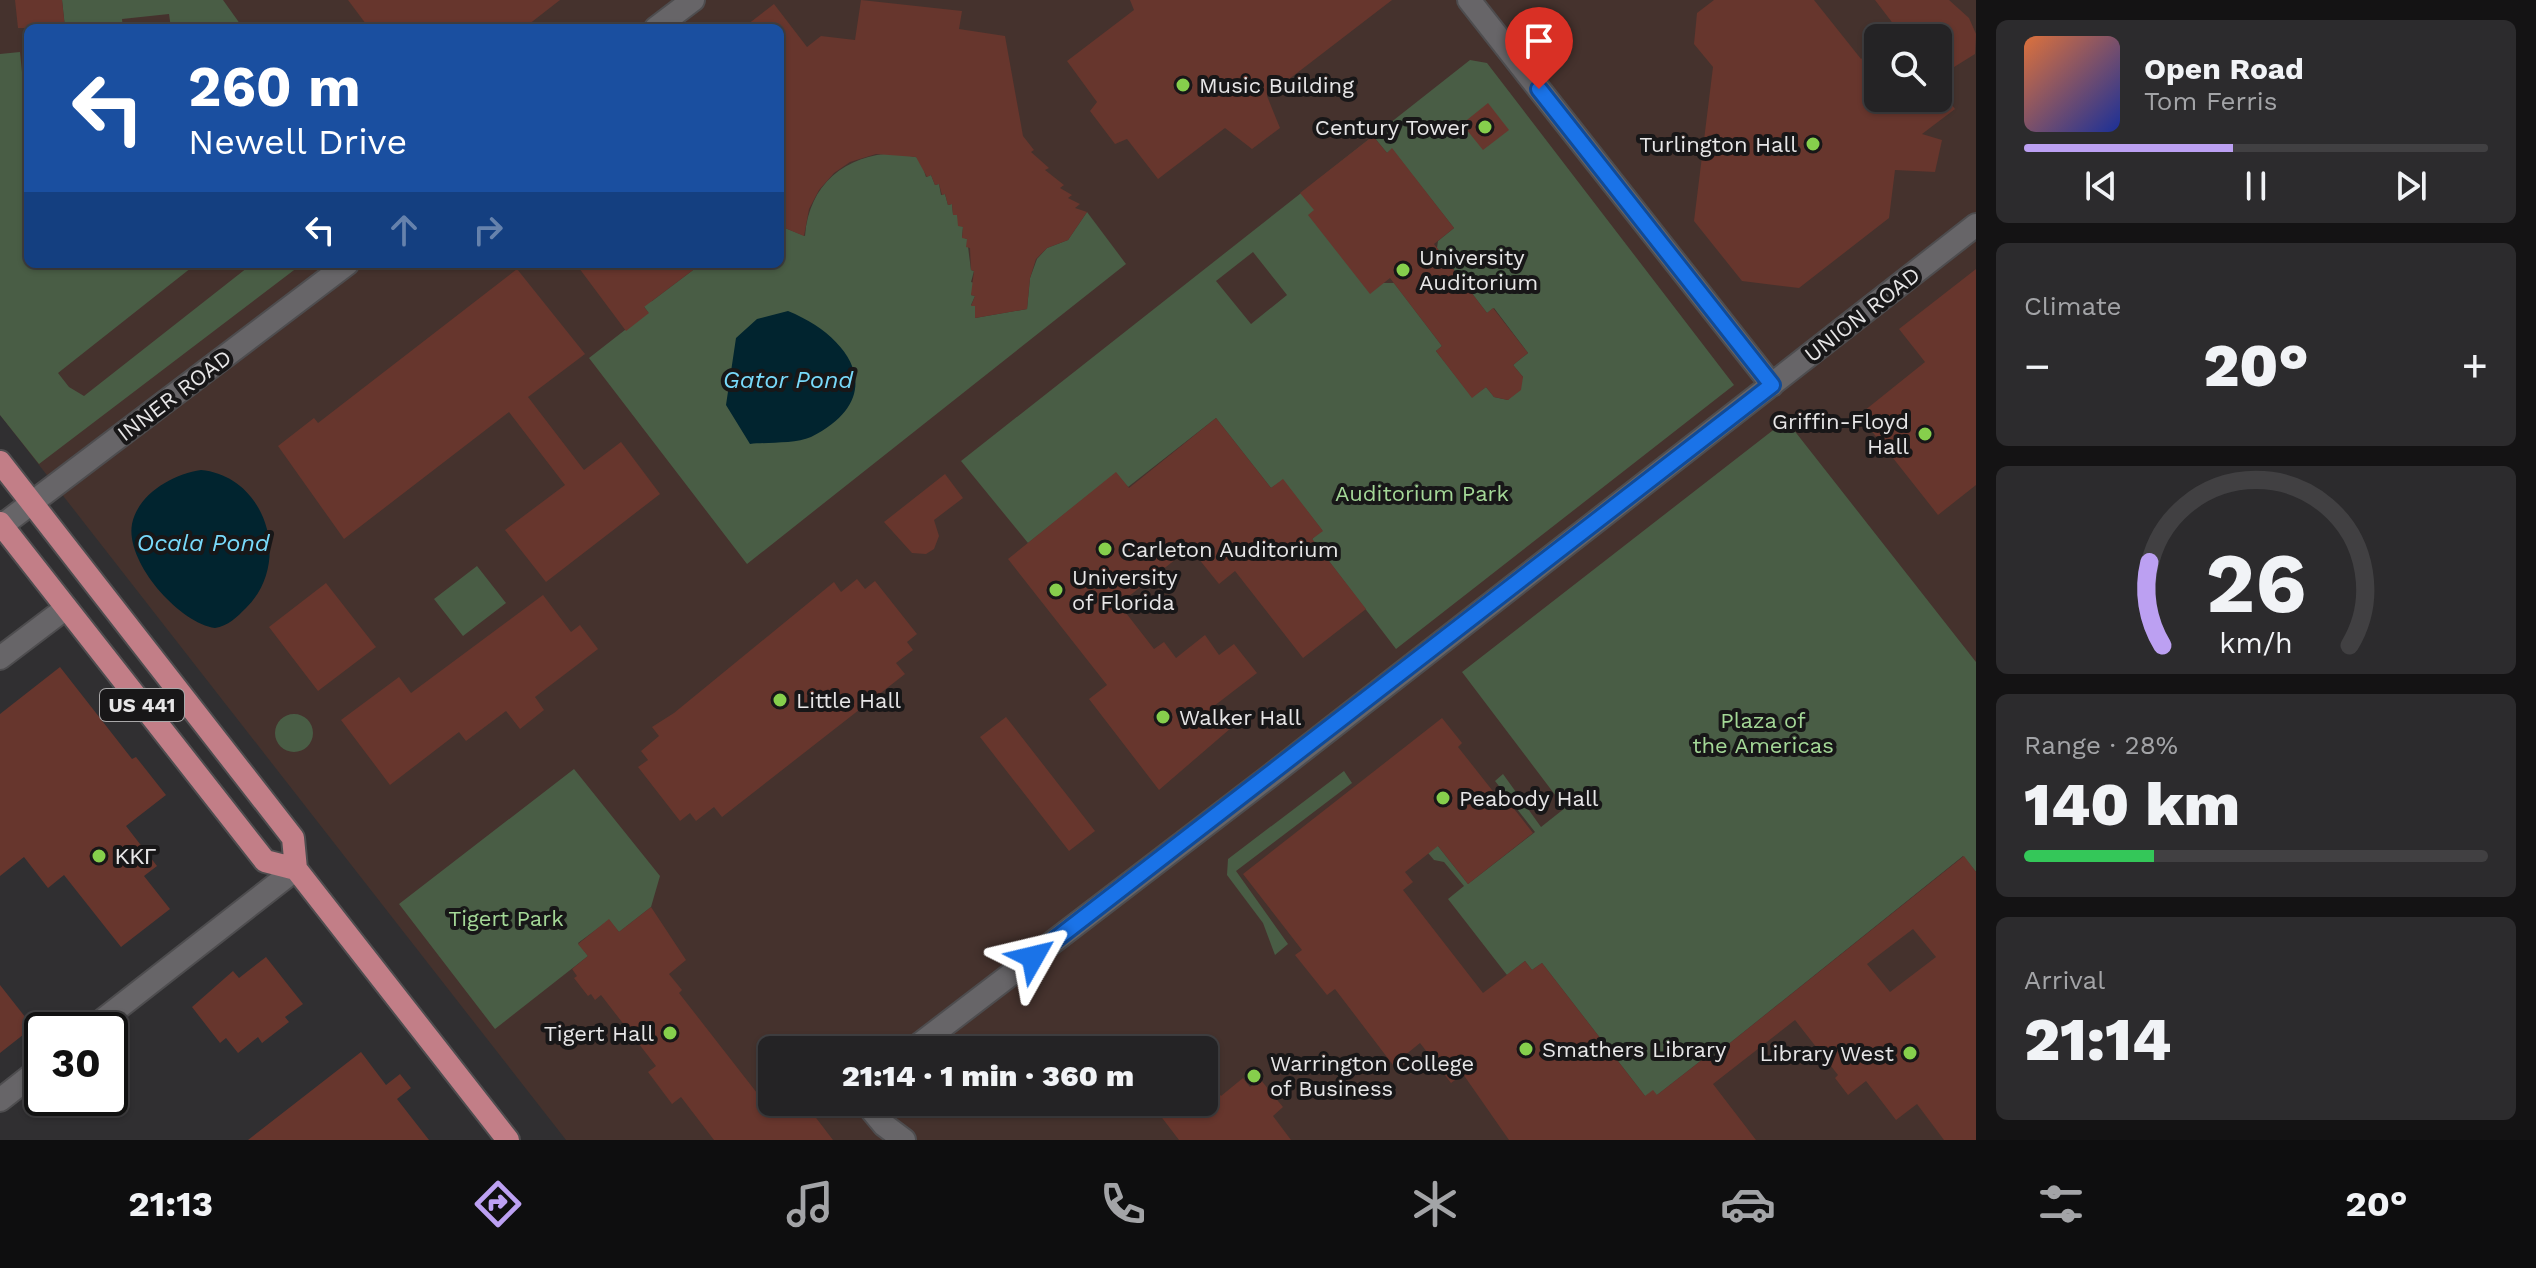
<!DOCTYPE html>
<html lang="en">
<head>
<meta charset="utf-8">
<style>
	:root { --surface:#242325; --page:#2c2b2d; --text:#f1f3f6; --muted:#a3a4a7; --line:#414042; --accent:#bca0f2 }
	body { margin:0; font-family:"Work Sans",sans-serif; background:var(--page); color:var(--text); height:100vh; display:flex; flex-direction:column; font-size:30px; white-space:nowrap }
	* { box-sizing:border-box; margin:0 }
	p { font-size:26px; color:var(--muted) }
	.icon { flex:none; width:44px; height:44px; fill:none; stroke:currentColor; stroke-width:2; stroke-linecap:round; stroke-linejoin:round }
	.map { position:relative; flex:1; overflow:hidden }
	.details { display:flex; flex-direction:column; gap:20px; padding:20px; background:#141314; width:560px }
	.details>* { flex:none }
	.top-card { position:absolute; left:24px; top:24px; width:760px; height:244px; border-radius:12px; box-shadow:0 2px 6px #0004,0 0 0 2px var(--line); background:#1a4fa0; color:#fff; overflow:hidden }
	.controls { position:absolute; left:1864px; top:24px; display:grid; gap:16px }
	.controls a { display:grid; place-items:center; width:88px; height:88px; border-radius:12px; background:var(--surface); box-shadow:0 2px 6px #0004,0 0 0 2px var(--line); font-size:40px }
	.speed { position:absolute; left:24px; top:1012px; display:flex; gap:16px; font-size:40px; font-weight:700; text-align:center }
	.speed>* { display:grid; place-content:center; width:104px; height:104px; border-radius:50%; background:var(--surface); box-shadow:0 2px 6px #0004,0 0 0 2px var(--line); line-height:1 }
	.speed .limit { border:4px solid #111; border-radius:12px; background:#fff; color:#111 }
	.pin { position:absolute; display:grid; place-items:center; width:68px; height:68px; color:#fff; margin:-82px -34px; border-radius:50% 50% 50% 0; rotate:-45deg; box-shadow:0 0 8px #0007 }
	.pin .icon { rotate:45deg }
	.me { position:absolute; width:88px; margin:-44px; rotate:53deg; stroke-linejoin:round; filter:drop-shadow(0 0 6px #0008) }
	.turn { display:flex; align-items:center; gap:28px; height:168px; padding:0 32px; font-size:36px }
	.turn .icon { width:104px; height:104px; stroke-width:2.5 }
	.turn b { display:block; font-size:56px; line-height:68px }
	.lanes { display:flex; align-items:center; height:76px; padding:0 32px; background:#0003; justify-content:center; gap:40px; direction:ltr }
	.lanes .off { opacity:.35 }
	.big { font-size:60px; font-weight:800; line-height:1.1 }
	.details .widget { flex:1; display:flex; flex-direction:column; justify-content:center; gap:12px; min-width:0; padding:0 28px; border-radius:12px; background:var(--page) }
	.details .dial { align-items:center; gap:0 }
	.dial svg { height:208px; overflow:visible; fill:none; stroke:var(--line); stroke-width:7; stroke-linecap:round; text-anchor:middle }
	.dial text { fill:var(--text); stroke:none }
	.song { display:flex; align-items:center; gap:24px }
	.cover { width:96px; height:96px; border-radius:12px; background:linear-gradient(135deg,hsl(20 70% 55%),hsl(230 70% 35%)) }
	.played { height:8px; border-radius:4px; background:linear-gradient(90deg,var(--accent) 45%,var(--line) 45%) }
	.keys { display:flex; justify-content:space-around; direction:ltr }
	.heat { display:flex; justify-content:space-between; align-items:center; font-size:44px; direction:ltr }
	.charge { height:12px; border-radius:6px; background:linear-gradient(90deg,#34c759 28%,var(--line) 0) }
	.trip { position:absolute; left:758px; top:1036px; width:460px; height:80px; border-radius:12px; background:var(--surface); box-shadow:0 2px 6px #0004,0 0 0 2px var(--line); font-weight:800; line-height:80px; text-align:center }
	.tabs { display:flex; height:128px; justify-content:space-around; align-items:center; background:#0e0e0f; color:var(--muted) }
	.tabs .icon { width:56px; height:56px }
	.tabs .current { color:var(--accent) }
	.tabs b { font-size:36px; color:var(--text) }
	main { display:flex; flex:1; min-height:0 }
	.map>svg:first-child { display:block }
</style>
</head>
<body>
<main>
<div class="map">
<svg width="1976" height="1140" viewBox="0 0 1976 1140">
	<rect width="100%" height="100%" fill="#302f31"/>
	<path fill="#45322d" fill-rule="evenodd" d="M 0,0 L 1976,0 L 1976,1140 L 566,1140 L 0,415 ZM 28,28 L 780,28 L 780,264 L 28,264 ZM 1878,38 L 1938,38 L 1938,98 L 1878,98 ZM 772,1050 L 1204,1050 L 1204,1102 L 772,1102 Z"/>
	<path fill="#495d45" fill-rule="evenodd" d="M 62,0 L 223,0 L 243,28 L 171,28 L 169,14 L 122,19 L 123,28 L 65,28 Z
		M 20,52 L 22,72 L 28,71 L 28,264 L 196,264 L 58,373 L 69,387 L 84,396 L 252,264 L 302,264 L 39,464 L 0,415 L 0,54 Z
		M 1470,60 L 1487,63 L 1734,385 L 1396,649 L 1312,539 L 1322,530 L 1283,480 L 1271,488 L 1216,418 L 1128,487 L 1116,473 L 1028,543 L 961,461 ZM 1373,136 L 1387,153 L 1392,149 L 1454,228 L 1438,241 L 1437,248 L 1487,313 L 1494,308 L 1528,353 L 1513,365 L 1523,377 L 1508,400 L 1494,397 L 1486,387 L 1472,397 L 1436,351 L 1442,346 L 1394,283 L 1383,283 L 1301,193 ZM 1253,252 L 1287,295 L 1251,324 L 1216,281 Z
		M 895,153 L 920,158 L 926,177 L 931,175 L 935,185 L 939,184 L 941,195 L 945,194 L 948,205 L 952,204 L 953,214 L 957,215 L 963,227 L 962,237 L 967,239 L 971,270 L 974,271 L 971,282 L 975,283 L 971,295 L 975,296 L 971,305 L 975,306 L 975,318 L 1027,309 L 1030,278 L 1037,259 L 1047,248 L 1068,240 L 1087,212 L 1126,264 L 747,564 L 589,358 L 648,312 L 642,304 L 652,301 L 701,264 L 780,264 L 780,226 L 805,236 C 809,184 845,155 895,153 Z
		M 1786,420 L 1976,662 L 1976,872 L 1963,856 L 1710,1059 L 1707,1056 L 1657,1095 L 1645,1096 L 1542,963 L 1532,970 L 1525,961 L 1507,975 L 1448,899 L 1464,886 L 1444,862 L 1434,860 L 1424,848 L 1434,841 L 1468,884 L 1535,832 L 1495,781 L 1503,774 L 1541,827 L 1565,808 L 1462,672 Z
		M 477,566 L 506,603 L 463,636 L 434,599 Z
		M275 733a19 19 0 1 1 38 0a19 19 0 1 1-38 0Z
		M 574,769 L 660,876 L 651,907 L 619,932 L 609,920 L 578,943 L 588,956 L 495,1029 L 399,904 Z
		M 1344,771 L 1352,783 L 1236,871 L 1288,944 L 1275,955 L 1263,923 L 1227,875 L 1228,859 Z"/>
	<path fill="#01242f" d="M 788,311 C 852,337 890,397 811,437 C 795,444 768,442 750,444 L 726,405 L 736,338 L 757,319 Z
		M 201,470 C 266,476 293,562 246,608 C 237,617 228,626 215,628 C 179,623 125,562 132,524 C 138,494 173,474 201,470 Z"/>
	<path fill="#67362d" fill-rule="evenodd" d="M 15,0 L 62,0 L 65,28 L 18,28 Z
		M 348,0 L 560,0 L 524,28 L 369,28 Z
		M 861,0 L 962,11 L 959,29 L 1005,36 L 1023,136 L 1034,150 L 1031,152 L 1049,168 L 1045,170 L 1064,185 L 1060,188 L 1072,195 L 1068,198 L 1080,204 L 1075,208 L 1087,212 L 1068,240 L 1047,248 L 1036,259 L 1030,278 L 1027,309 L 975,318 L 975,306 L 971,306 L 975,296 L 971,295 L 974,271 L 971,270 L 970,248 L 966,247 L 967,239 L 962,238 L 963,227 L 958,226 L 957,215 L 953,215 L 952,204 L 948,205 L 945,194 L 942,195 L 939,184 L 935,185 L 931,175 L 927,177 L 916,157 L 876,154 L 850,162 L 834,173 L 819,190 L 809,209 L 804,236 L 780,226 L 780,28 L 743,28 L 774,4 L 807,47 L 821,36 L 855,40 Z
		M 1130,0 L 1392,0 L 1267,96 L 1280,128 L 1252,149 L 1225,128 L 1158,179 L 1127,139 L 1115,144 L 1090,111 L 1097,102 L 1067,61 L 1134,10 Z
		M 1714,0 L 1814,0 L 1861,59 L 1878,45 L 1878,98 L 1891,98 L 1898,106 L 1902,103 L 1910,113 L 1928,98 L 1938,98 L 1939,89 L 1955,109 L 1922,134 L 1942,140 L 1935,172 L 1895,170 L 1889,218 L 1799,288 L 1742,281 L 1694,221 L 1713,67 L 1694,44 L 1697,13 Z
		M 1875,0 L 1949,0 L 1969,18 L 1976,34 L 1975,54 L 1938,77 L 1938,38 L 1904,38 Z
		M 1488,103 L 1509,130 L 1483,150 L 1462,124 Z
		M 1373,136 L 1387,153 L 1392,148 L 1454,228 L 1434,244 L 1487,313 L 1493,308 L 1528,353 L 1513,365 L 1523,377 L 1521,390 L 1508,400 L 1494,397 L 1486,387 L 1472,398 L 1436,351 L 1442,346 L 1390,278 L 1370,294 L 1308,215 L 1314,210 L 1300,193 Z
		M 576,264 L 701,264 L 644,307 L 649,313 L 626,331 Z
		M 517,269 L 585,354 L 528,397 L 584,470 L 621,442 L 660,494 L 546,582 L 505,530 L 565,485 L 509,412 L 344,539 L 278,446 L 314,418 L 318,423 Z
		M 1976,269 L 1976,485 L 1938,515 L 1859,415 L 1925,362 L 1899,329 Z
		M 1216,418 L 1271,488 L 1283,479 L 1323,531 L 1312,539 L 1366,609 L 1303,658 L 1235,571 L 1219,584 L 1190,548 L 1119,604 L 1154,649 L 1164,642 L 1176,658 L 1205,635 L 1219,655 L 1234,644 L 1257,673 L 1214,706 L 1231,728 L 1159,790 L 1089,699 L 1107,685 L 1008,559 L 1116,472 L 1129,488 Z
		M 945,474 L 963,498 L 934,520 L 939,536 L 934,549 L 926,554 L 912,553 L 884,522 Z
		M 857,579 L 865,589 L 875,581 L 917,634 L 907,642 L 913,650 L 896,663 L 905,674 L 722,817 L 714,807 L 696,821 L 690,813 L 680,821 L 638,767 L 648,760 L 641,751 L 659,736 L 652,727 L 674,713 L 834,582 L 841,592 Z
		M 326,583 L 376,647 L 318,691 L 269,627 Z
		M 543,595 L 571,632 L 580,625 L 598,649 L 535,697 L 544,710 L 520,729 L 506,711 L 466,741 L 459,732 L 390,785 L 341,720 L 399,677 L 411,693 Z
		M 60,667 L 132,759 L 136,757 L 166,795 L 126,826 L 157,866 L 144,876 L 170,909 L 121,947 L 64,875 L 48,888 L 24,857 L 0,876 L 0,714 Z
		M 1006,717 L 1095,831 L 1069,851 L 980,737 Z
		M 1442,718 L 1462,743 L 1458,747 L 1507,809 L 1511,805 L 1533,833 L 1468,884 L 1438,846 L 1405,872 L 1413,882 L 1403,890 L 1483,993 L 1525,961 L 1532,970 L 1542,963 L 1645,1096 L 1653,1090 L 1657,1095 L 1707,1056 L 1710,1059 L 1964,856 L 1976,872 L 1976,1140 L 1944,1140 L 1917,1104 L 1896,1120 L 1866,1081 L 1848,1095 L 1835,1078 L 1838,1075 L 1795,1020 L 1713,1084 L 1756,1140 L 1509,1140 L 1463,1074 L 1451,1083 L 1420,1043 L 1393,1065 L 1335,989 L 1327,995 L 1295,955 L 1302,950 L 1243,874 ZM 1913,929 L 1936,957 L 1890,992 L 1867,964 Z
		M 651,907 L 686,960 L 669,974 L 682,990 L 679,993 L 757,1093 L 760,1090 L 770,1102 L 798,1102 L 806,1113 L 810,1110 L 833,1140 L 714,1140 L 681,1097 L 672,1104 L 648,1072 L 656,1066 L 601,995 L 595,1000 L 591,994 L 588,996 L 574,978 L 577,976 L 572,969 L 588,956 L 578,944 L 609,919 L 619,932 Z
		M 266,957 L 303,1004 L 285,1017 L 289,1022 L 262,1043 L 258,1037 L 238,1053 L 226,1038 L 220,1043 L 192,1007 L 233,971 L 239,978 Z
		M 0,985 L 33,1027 L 0,1053 Z
		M 361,1052 L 386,1085 L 400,1074 L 411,1088 L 397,1099 L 429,1140 L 248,1140 Z
		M 1204,1074 L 1221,1096 L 1243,1078 L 1250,1087 L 1260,1079 L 1283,1107 L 1273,1116 L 1291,1140 L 1179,1140 L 1150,1102 L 1204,1102 Z"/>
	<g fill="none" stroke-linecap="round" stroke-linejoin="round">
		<g stroke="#4e4d4f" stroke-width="26">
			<path id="minor" d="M 1469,0 L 1772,385
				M 656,28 L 693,0
				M 0,527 L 347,264
				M 0,658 L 66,608
				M 912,1050 L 1270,776 L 1976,225
				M 865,1102 L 884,1125 L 904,1140"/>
		</g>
		<g stroke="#4e4d4f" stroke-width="26">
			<path id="tertiary" d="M 90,1030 L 296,869
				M 0,1100 L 42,1067"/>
		</g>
		<g stroke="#4e4d4f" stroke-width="26">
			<path id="primary" d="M 0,462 L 293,838 L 296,869 L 508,1140
				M 0,523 L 265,861 L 296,869"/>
		</g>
		<use href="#minor" stroke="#676568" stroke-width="22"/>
		<use href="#tertiary" stroke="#676568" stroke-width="22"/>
		<use href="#primary" stroke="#c27e87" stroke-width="22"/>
	</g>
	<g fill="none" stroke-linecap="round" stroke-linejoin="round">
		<g stroke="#114b97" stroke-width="20">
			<path id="route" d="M 1033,957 L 1772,385 L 1539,89"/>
		</g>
		<use href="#route" stroke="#1a73e8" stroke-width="14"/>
	</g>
	<g fill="#86cf4c" stroke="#181718" stroke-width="3">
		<circle cx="1183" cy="85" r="8"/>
		<circle cx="1485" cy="127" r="8"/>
		<circle cx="1813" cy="144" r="8"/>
		<circle cx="1403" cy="270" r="8"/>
		<circle cx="1925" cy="434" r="8"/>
		<circle cx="1105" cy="549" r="8"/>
		<circle cx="1056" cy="590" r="8"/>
		<circle cx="780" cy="700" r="8"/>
		<circle cx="1163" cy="717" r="8"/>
		<circle cx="1443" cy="798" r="8"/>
		<circle cx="99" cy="856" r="8"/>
		<circle cx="670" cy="1033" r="8"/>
		<circle cx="1526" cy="1049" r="8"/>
		<circle cx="1910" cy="1053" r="8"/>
		<circle cx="1254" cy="1076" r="8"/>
	</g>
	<g text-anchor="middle" stroke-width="8" stroke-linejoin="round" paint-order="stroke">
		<rect fill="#181718" stroke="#a9a8a9" stroke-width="2" x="100" y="689" width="84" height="32" rx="6"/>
		<g font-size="20" font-weight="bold" fill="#e7e6e7">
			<text x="142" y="712">US 441</text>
		</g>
		<g font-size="22" fill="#e7e6e7" stroke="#181718" text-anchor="start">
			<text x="1199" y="93">Music Building</text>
			<text x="1469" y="135" text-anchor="end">Century Tower</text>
			<text x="1797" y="152" text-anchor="end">Turlington Hall</text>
			<text x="1419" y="265">University<tspan x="1419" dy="25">Auditorium</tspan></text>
			<text x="1909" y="429" text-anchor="end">Griffin-Floyd<tspan x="1909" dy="25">Hall</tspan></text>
			<text x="1121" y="557">Carleton Auditorium</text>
			<text x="1072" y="585">University<tspan x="1072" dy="25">of Florida</tspan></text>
			<text x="796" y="708">Little Hall</text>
			<text x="1179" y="725">Walker Hall</text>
			<text x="1459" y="806">Peabody Hall</text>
			<text x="115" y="864">ΚΚΓ</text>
			<text x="654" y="1041" text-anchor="end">Tigert Hall</text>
			<text x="1542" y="1057">Smathers Library</text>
			<text x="1894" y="1061" text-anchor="end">Library West</text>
			<text x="1270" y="1071">Warrington College<tspan x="1270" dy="25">of Business</tspan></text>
		</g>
		<g font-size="22" fill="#e7e6e7" stroke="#181718">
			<text transform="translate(1862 314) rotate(-38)" y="8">UNION ROAD</text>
			<text transform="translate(174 395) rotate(-37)" y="8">INNER ROAD</text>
		</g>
		<g font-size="22" fill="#a4d897" stroke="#181718">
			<text x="1422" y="501">Auditorium Park</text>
			<text x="1763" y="728">Plaza of<tspan x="1763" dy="25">the Americas</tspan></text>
			<text x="506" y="926">Tigert Park</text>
		</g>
		<g font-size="24" font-style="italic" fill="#78dafb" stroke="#181718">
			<text x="788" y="388">Gator Pond</text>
			<text x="203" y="551">Ocala Pond</text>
		</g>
	</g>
</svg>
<div class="controls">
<a><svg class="icon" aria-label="search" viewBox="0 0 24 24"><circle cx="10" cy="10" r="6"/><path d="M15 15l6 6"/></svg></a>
</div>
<div class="speed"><div class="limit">30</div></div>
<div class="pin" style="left:1539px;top:89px;background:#d93025"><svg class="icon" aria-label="arrive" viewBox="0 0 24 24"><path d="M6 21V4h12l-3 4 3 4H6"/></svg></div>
<svg class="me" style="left:1033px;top:957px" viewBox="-20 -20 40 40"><path d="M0-17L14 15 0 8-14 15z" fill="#1a73e8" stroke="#fff" stroke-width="4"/></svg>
<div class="trip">21:14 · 1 min · 360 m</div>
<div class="top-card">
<div class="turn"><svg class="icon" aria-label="left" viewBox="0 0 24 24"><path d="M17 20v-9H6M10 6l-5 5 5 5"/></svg><div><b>260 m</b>Newell Drive</div></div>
<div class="lanes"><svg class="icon" aria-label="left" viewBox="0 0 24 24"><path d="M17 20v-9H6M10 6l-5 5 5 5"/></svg><svg class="icon off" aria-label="ahead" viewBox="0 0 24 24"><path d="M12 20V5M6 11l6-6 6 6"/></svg><svg class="icon off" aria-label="right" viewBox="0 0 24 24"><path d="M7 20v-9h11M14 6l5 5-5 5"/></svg></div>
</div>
</div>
<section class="details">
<div class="widget">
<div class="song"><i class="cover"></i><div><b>Open Road</b><p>Tom Ferris</p></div></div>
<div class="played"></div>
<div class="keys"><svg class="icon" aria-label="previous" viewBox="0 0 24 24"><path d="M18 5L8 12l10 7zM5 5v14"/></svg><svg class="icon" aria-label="pause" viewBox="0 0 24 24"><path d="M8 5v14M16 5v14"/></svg><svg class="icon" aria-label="next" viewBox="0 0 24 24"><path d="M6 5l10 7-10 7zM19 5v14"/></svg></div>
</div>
<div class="widget"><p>Climate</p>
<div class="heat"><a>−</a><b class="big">20°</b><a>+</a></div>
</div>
<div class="widget dial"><svg viewBox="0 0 100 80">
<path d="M14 69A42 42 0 1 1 86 69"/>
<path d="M14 69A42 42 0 0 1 9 37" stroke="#bca0f2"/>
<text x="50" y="56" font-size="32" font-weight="700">26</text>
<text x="50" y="72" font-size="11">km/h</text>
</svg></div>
<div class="widget"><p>Range · 28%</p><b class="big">140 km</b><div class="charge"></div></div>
<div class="widget"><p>Arrival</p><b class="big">21:14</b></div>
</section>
</main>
<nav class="tabs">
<b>21:13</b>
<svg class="icon current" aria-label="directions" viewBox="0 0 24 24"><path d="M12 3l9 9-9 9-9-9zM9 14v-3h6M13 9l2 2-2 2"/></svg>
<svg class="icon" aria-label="music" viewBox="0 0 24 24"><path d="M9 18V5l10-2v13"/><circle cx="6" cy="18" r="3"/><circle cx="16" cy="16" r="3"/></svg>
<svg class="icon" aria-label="phone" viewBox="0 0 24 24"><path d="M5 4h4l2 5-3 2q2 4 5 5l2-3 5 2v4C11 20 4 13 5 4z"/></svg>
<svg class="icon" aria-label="climate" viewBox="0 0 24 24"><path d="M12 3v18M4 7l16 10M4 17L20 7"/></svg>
<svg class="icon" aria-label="car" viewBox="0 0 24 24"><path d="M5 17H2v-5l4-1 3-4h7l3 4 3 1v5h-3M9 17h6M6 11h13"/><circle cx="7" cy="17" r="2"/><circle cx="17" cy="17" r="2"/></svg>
<svg class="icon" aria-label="filters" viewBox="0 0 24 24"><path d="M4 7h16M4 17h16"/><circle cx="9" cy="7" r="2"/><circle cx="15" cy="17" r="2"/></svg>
<b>20°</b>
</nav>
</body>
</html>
